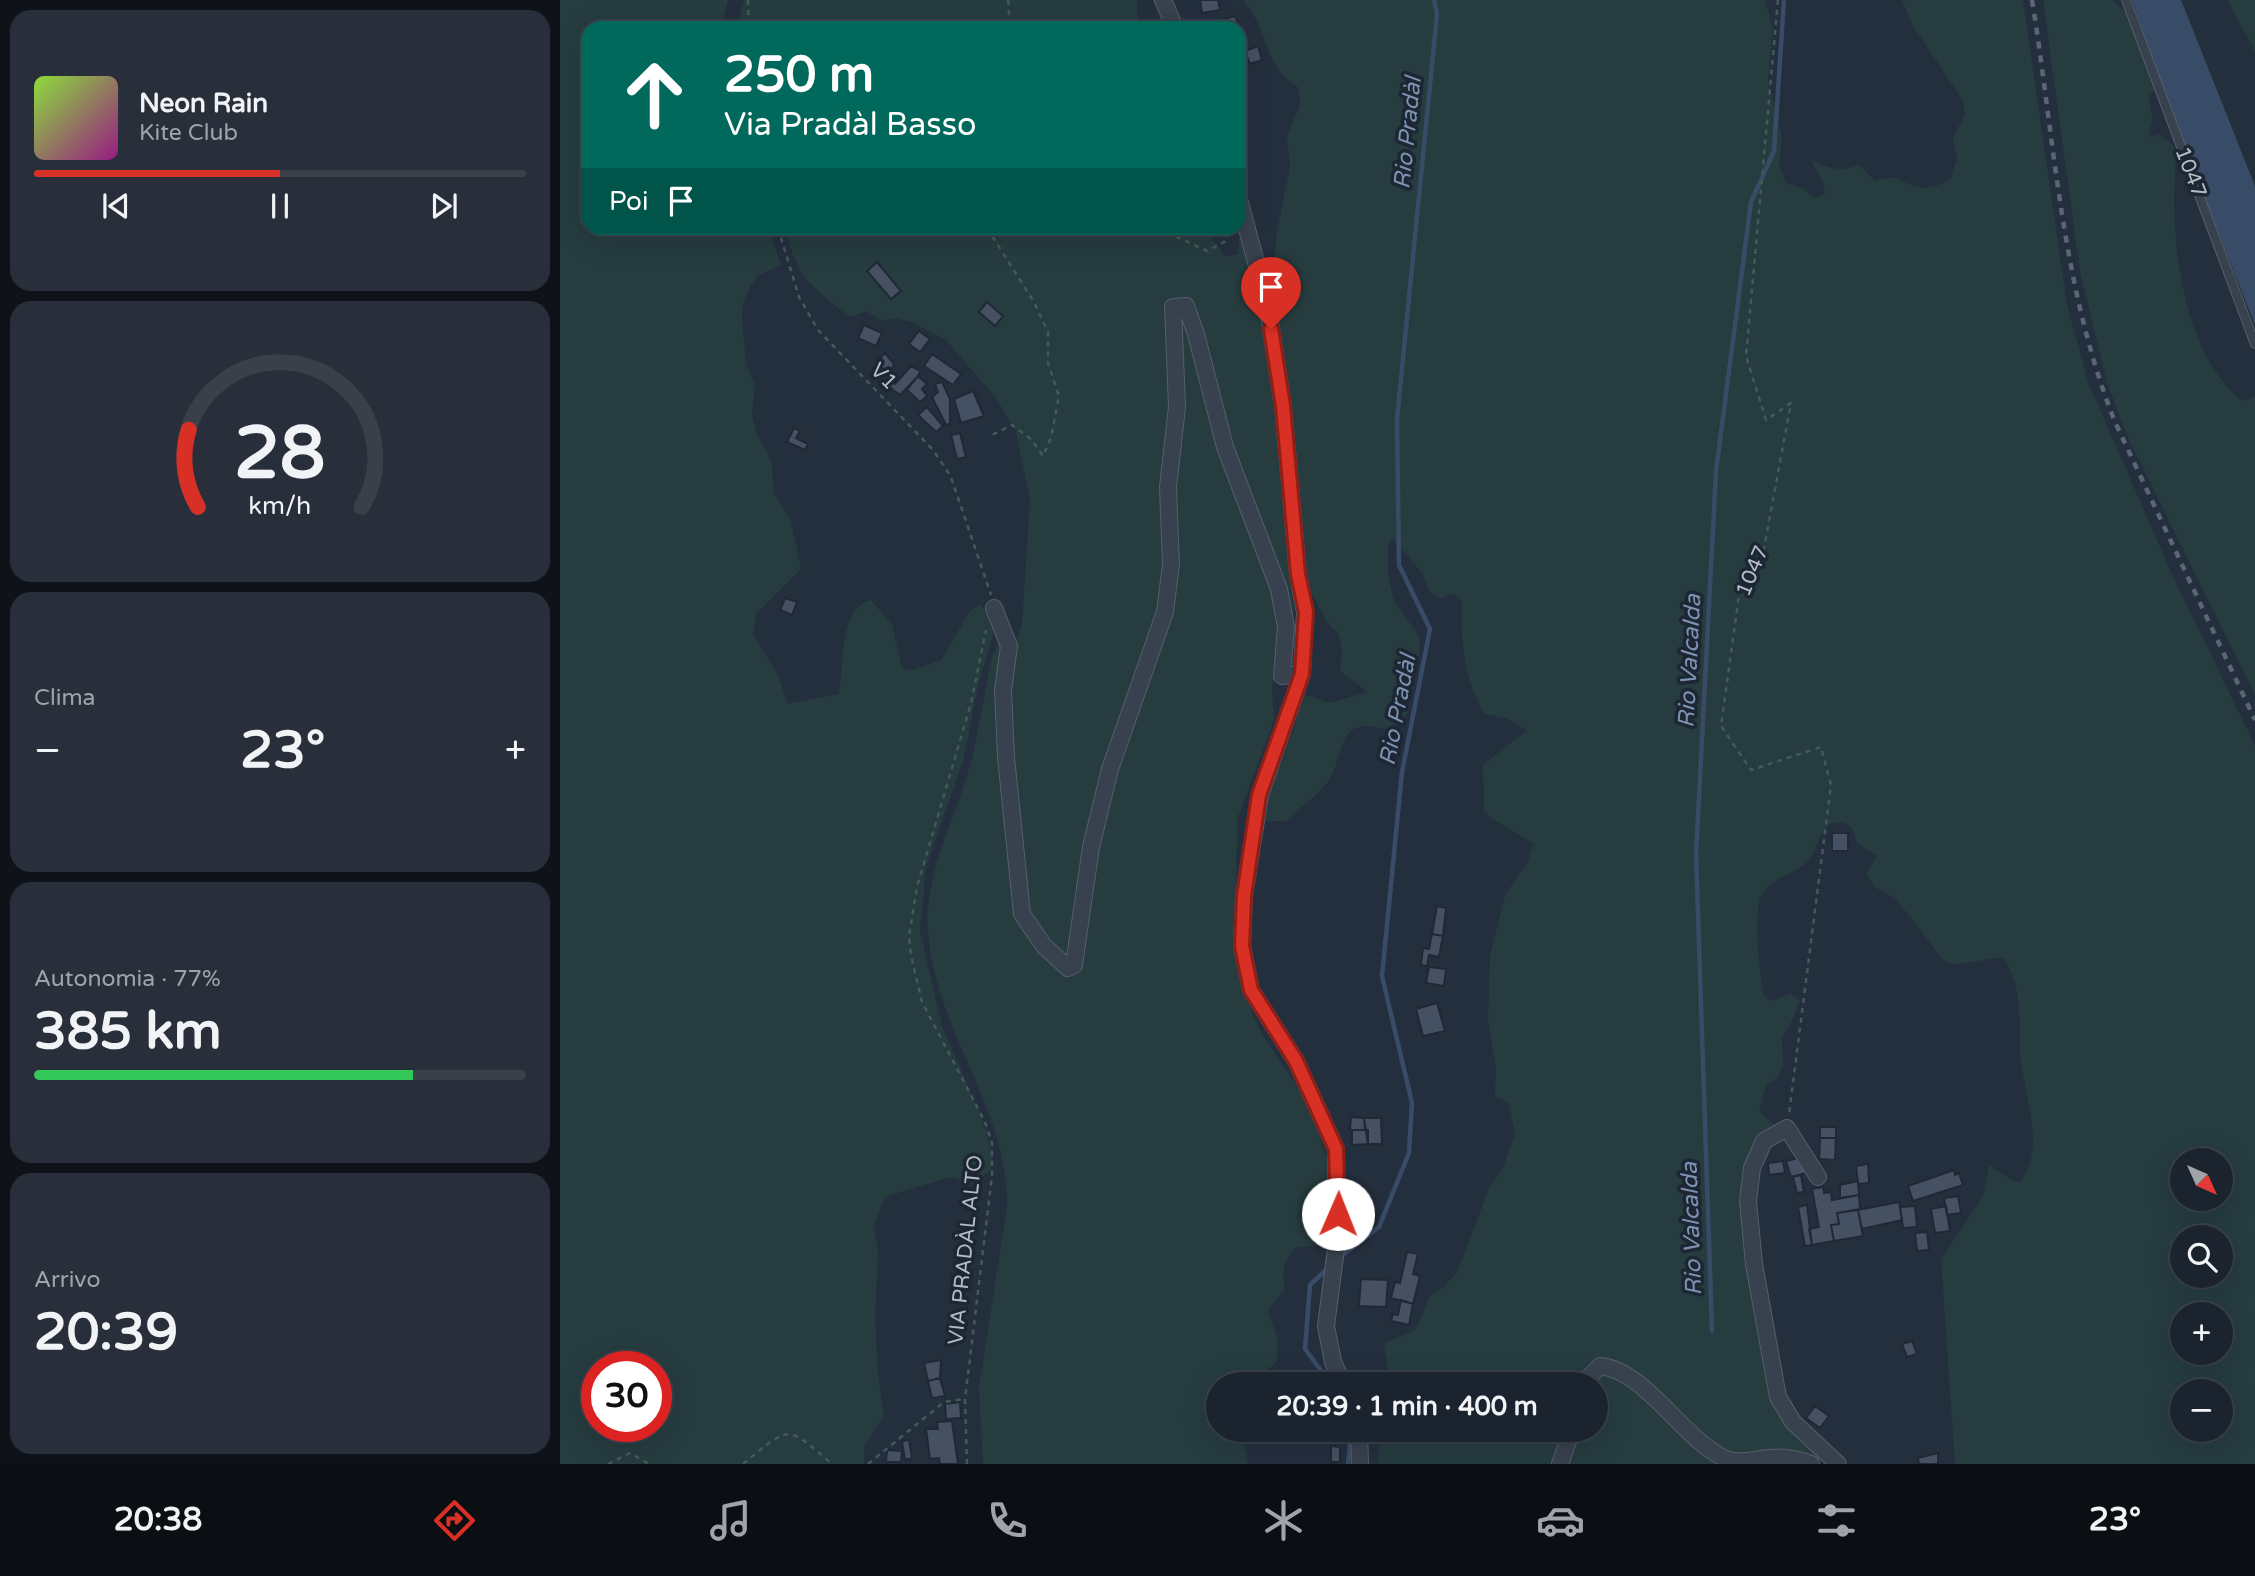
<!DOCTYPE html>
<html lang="it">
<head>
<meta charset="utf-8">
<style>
	:root { --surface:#1b232e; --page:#282f3a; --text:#f1f3f6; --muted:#a0a4aa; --line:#39404a; --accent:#d93025 }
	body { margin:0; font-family:"Varela Round",sans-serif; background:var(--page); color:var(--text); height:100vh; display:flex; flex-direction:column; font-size:26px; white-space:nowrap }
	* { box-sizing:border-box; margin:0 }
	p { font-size:23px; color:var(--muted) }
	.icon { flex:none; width:38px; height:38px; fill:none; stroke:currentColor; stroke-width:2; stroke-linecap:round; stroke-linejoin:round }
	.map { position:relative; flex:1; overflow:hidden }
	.side { display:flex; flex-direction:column; gap:10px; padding:10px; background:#0f1319; width:560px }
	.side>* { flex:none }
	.top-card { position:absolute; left:21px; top:21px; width:665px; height:214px; border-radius:21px; box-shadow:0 7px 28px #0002,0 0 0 2px var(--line); background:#00695c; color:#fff; overflow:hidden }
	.needle { width:46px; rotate:135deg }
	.buttons { position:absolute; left:1610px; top:1148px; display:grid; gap:14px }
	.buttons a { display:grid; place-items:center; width:63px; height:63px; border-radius:50%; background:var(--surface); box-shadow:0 7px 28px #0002,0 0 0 2px var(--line); font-size:35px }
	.speed { position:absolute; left:21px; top:1351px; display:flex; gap:14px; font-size:35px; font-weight:700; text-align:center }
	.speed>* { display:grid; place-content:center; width:91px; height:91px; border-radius:50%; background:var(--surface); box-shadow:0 7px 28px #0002,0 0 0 2px var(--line); line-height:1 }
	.speed .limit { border:10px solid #d22; background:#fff; color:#111 }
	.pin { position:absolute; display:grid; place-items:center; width:60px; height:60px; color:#fff; margin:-72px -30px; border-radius:50% 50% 50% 0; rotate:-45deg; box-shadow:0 0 7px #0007 }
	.pin .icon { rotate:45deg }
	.me { position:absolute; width:77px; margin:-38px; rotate:1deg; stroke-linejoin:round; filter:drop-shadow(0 0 5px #0008) }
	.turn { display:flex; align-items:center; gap:24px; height:147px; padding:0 28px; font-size:32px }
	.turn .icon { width:91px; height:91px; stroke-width:2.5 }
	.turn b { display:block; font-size:49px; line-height:60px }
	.then { display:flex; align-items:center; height:66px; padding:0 28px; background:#0003; gap:14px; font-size:26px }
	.big { font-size:52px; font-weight:700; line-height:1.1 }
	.side .card { flex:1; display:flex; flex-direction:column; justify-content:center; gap:10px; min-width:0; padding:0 24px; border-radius:21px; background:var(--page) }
	.side .dial { align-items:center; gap:0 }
	.dial svg { height:182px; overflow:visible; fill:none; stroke:var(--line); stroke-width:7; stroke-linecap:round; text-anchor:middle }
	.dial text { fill:var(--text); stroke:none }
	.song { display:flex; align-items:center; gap:21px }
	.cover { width:84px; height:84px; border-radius:10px; background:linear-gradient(135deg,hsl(90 70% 55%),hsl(310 70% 35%)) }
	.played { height:7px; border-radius:4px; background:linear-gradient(90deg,var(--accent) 50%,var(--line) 50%) }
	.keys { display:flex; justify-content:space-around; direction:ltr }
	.heat { display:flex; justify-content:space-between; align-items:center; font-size:38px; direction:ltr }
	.charge { height:10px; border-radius:5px; background:linear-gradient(90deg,#34c759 77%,var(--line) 0) }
	.trip { position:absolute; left:646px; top:1372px; width:402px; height:70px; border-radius:35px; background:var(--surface); box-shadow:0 7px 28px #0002,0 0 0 2px var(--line); font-weight:700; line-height:70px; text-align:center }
	.tab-bar { display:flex; height:112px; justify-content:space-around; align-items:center; background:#0b0e12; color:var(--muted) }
	.tab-bar .icon { width:49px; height:49px }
	.tab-bar .selected { color:var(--accent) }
	.tab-bar b { font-size:32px; color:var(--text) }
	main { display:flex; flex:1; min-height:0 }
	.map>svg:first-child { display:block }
</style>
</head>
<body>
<main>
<section class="side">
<div class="card">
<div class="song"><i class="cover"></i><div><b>Neon Rain</b><p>Kite Club</p></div></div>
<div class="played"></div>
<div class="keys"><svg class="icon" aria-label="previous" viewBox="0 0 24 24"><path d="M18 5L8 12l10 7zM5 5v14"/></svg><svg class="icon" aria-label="pause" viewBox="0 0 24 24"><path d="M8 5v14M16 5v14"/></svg><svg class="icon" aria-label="next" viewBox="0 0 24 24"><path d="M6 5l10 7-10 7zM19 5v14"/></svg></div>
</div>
<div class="card dial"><svg viewBox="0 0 100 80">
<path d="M14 69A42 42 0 1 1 86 69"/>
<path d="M14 69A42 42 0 0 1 10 35" stroke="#d93025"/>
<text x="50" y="56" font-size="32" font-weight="700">28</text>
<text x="50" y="72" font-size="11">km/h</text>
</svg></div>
<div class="card"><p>Clima</p>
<div class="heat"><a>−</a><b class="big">23°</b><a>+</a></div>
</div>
<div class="card"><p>Autonomia · 77%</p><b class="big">385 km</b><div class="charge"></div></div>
<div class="card"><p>Arrivo</p><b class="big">20:39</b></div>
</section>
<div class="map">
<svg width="1695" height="1464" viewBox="0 0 1695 1464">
	<rect width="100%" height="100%" fill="#242f3e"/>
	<path fill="#263c3f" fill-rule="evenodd" d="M 0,0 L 168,0 L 161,28 L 28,28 L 28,228 L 209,228 L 221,265 L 198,276 L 191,285 L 183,303 L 182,316 L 186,364 L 195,385 L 192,415 L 198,437 L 207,451 L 212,468 L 214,493 L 231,521 L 241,569 L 196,614 L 193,635 L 217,673 L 228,704 L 278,694 C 286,667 277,607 311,600 L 332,625 L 342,668 L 353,670 L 381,660 L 410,611 L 419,605 L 428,611 L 434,631 L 418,685 L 404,758 L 366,867 L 360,932 L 382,1026 L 422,1118 L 433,1157 L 431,1170 L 413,1184 L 390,1177 L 325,1197 L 314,1226 L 318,1253 L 315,1317 L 318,1375 L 324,1416 L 304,1446 L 304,1464 L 0,1464 ZM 37,1367 L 96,1367 L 96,1426 L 37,1426 Z
		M 184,0 L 577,0 L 578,28 L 177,28 Z
		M 683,0 L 1205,0 L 1213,29 L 1208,80 L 1222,137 L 1219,165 L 1226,183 L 1243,188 L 1255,198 L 1265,194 L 1264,185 L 1251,159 C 1268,169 1281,172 1299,165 L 1315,181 L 1336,177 C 1357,191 1369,191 1391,179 L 1397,158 L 1393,137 L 1405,115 L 1403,101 L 1353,26 L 1342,0 L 1463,0 L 1507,305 L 1528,382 L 1611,572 L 1695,746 L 1695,1464 L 1395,1464 L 1381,1259 L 1423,1196 L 1429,1165 L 1450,1179 L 1461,1182 C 1485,1149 1466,1099 1461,1062 C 1457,1023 1466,993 1443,957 L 1394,965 L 1382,959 L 1344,909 L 1333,897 L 1316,888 L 1306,875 L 1317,856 L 1297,843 C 1295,834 1294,826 1283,823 C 1258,818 1260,851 1246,863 C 1233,874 1210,879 1202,894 C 1192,913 1200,974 1204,996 L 1210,1001 L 1231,994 L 1240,1000 L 1232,1021 L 1222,1037 L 1223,1066 L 1217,1078 L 1206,1086 L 1199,1111 L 1216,1126 L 1200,1162 L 1194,1211 L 1216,1393 L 1267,1464 C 1235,1446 1199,1464 1167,1453 C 1130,1436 1045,1306 1015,1384 L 841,1384 L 829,1375 L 824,1344 L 855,1330 L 871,1294 L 883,1288 L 897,1272 L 930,1186 L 942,1170 L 949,1151 L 955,1133 L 948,1102 L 935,1097 L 936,1069 L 928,1019 L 930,955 L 945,895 L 968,861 L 973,844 C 957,831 939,826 924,812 L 923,765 L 967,730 L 945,718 L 925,714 C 904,682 900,639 902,601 L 894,594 L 880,598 L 868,590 L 863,574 L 832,538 L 828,547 L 828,575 L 834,601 L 860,637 L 859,657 L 842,673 L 835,692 L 850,709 L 841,722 L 826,729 C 774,715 787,753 767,783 C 757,797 738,808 726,821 L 701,821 L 700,815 L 734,730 L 741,697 L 752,696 L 769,703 L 808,692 L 780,671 L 782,652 L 779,634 L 767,622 L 747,585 L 713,302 L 716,238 L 730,167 L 727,135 L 740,106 L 739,88 C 700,62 711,33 683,0 ZM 1622,1160 L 1661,1160 L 1661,1199 L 1622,1199 ZM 1622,1237 L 1661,1237 L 1661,1276 L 1622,1276 ZM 1622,1314 L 1661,1314 L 1661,1353 L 1622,1353 ZM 1622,1391 L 1661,1391 L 1661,1430 L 1622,1430 Z
		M 1483,0 L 1553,0 L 1571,19 L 1595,90 L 1588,97 L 1593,118 L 1589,134 L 1591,138 L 1598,134 L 1611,143 L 1617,153 C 1608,226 1619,353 1683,401 L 1695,397 L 1695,694 L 1569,440 L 1547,383 L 1520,271 Z
		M 1667,0 L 1695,0 L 1695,51 Z
		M 224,228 L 644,228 L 666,257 L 678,254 L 679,238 L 685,233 C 706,319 717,405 725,492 C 731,552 738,609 730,668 L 700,524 L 622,300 L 611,403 L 601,599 L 534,804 L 519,868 L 510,961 C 488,952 470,911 462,889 L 449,689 L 454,649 L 462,623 L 470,500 L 456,432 L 436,398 L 386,340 L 351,322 L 334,318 L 321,321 L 307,311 L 290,317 C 249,285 239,279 224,228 Z
		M 621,312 L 715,590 L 720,643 L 712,689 L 714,721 L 677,820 L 676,911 L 685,989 L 693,1015 L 701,1032 L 749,1105 L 769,1164 L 767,1200 L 759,1245 L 735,1248 C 724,1263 721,1271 725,1289 L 708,1310 L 717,1338 L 717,1361 L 694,1384 L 658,1384 L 658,1430 L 682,1430 L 688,1464 L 423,1464 L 419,1388 L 447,1207 C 449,1113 380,1035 369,943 C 360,876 396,821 412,758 C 420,724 425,689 433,654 L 441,638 L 451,887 L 506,971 L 544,806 L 593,665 L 614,522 L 618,325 Z
		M 1050,1373 L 1080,1392 L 1114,1427 L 1166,1464 L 1005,1464 L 1016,1430 L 1036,1430 L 1036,1384 L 1030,1384 L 1038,1376 Z
		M 836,1430 L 1007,1430 L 996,1464 L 818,1464 L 820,1434 Z"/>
	<path fill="#394c67" d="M 1572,0 L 1621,0 L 1695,186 L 1695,325 L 1615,123 Z"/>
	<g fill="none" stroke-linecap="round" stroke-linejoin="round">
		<path stroke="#394c67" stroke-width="4.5" d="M 779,1258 L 819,1227 L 849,1153 L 852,1103 L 822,976 L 842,772 L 870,629 L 839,565 L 837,419 L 877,14 L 874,0
			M 767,1269 L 750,1285 L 745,1349 L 771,1384
			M 1152,1331 L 1136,855 L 1156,471 L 1191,202 L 1214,151 L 1224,0
			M 785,1430 L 790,1447 L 788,1464"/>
	</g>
	<path fill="#455162" stroke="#1f2835" stroke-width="2" d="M 640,0 L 658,0 L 660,10 L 642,13 Z
		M 675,16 L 680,28 L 666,28 L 665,19 Z
		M 665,19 L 666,28 L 648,28 L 646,21 Z
		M 698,46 L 702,60 L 690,64 L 685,51 Z
		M 317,262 L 341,291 L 331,299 L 307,271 Z
		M 427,302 L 443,316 L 435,326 L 419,312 Z
		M 304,325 L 322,333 L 316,346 L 298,338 Z
		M 359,331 L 370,339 L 360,352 L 349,344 Z
		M 325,353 L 334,364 L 330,375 L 316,363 Z
		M 372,354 L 401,374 L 393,385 L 364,366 Z
		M 351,366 L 360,371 L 358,376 L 340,395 L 328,386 L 332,382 L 335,384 Z
		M 358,376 L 367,384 L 362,389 L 367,396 L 360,402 L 347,390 Z
		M 382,382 L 390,399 L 390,424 L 386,425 L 372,397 L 378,392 L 375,384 Z
		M 413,391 L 424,416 L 401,423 L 394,399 Z
		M 367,407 L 383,426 L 376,432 L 358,415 Z
		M 234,428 L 240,431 L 236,438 L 248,444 L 245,450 L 227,442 Z
		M 400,433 L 406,457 L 397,459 L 391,435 Z
		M 225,598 L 237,602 L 232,615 L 220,610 Z
		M 1272,833 L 1288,833 L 1288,851 L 1272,851 Z
		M 877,906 L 886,908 L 883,936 L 872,934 Z
		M 872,934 L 883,936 L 879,957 L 869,955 L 867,966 L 861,965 L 863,948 L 869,949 Z
		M 869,967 L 886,969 L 884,986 L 866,983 Z
		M 877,1003 L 885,1031 L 863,1036 L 856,1009 Z
		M 791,1117 L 804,1118 L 805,1130 L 790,1130 Z
		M 804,1118 L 821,1118 L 822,1144 L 808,1144 Z
		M 1260,1127 L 1276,1127 L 1276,1138 L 1260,1138 Z
		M 792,1130 L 808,1130 L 808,1144 L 792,1145 Z
		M 1260,1138 L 1276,1138 L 1275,1160 L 1259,1159 Z
		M 1242,1157 L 1246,1173 L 1231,1177 L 1226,1161 Z
		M 1223,1161 L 1225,1173 L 1209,1175 L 1208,1163 Z
		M 1308,1164 L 1309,1183 L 1298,1184 L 1296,1166 Z
		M 1394,1170 L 1395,1175 L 1399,1173 L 1403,1185 L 1353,1201 L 1348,1186 Z
		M 1241,1175 L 1244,1192 L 1237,1193 L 1233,1177 Z
		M 1298,1181 L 1299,1195 L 1280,1198 L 1280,1185 Z
		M 1263,1187 L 1264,1193 L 1271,1192 L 1272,1200 L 1299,1195 L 1300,1209 L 1277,1213 L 1279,1224 L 1271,1225 L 1274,1241 L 1252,1245 L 1249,1229 L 1259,1227 L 1252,1189 Z
		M 1398,1196 L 1401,1213 L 1387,1215 L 1384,1198 Z
		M 1339,1202 L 1342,1220 L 1302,1229 L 1298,1210 Z
		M 1247,1205 L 1252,1245 L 1245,1246 L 1238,1207 Z
		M 1355,1206 L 1357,1227 L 1343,1228 L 1340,1207 Z
		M 1386,1206 L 1390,1231 L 1375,1233 L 1371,1209 Z
		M 1298,1210 L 1303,1236 L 1274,1241 L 1271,1225 L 1279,1224 L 1277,1213 Z
		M 1367,1232 L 1369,1250 L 1357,1251 L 1355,1233 Z
		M 847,1252 L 858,1254 L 853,1274 L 860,1276 L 853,1304 L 831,1298 L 835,1282 L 840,1283 Z
		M 801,1279 L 828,1280 L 826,1307 L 799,1306 Z
		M 841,1300 L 853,1304 L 849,1325 L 831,1321 L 833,1314 L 838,1315 Z
		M 1352,1341 L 1357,1354 L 1347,1357 L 1342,1344 Z
		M 381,1360 L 380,1378 L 368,1381 L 364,1363 Z
		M 380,1378 L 385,1396 L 372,1398 L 368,1381 Z
		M 400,1402 L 401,1418 L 386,1419 L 385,1404 Z
		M 1255,1406 L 1269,1416 L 1260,1428 L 1246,1418 Z
		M 392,1421 L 398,1464 L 380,1464 L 379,1458 L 370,1459 L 366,1429 L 378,1429 L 377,1422 Z
		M 349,1440 L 352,1458 L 345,1460 L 342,1441 Z
		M 771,1446 L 780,1447 L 780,1462 L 771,1462 Z
		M 327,1450 L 342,1451 L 341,1462 L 326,1462 Z
		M 1378,1453 L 1378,1464 L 1359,1464 L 1358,1458 Z"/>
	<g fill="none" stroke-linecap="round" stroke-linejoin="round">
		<g stroke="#565f6c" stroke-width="10">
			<path id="service" d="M 1566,0 L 1695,344"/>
		</g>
		<g stroke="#565f6c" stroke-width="18">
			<path id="minor" d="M 603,0 L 615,28
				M 679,199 L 707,303 L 723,406 L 738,574 L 745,612 L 742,674 L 700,795 L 684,896 L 682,946 L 691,990 L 736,1061 L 776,1149 L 777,1241 L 766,1326 L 773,1362 L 783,1384
				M 434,608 L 449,646 L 443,690 L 446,757 L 462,914 L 484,946 L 508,968 L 514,965 L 531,847 L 550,769 L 605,612 L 611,564 L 608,487 L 617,407 L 613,307 L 626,306 L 636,334 L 665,447 L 719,589 L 726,627 L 722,676 L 742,674
				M 1258,1177 L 1227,1128 L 1204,1141 L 1192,1168 L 1188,1201 L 1194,1264 L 1218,1397 L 1233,1422 L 1278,1464
				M 1022,1384 L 1040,1366 C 1086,1370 1123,1441 1168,1460 C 1182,1464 1195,1459 1209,1458 C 1224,1456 1238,1459 1251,1464
				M 799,1430 L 800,1464
				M 1000,1464 L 1012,1430"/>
		</g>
		<path stroke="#44595c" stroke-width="2.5" stroke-dasharray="5 5" stroke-linecap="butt" d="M 188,0 L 189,28
			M 448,0 L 450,28
			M 1218,0 L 1186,356 L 1206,420 L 1231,403 L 1202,559 L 1180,588 L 1161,726 L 1191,770 L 1261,747 L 1271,785 L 1229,1114
			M 218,228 L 239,297 L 258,330 L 374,451 L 391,477 L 431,595
			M 427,228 L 474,302 L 488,332 L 488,363 L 499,396 L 491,438 L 483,456 L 471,439 L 452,425 L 428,437
			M 598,228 L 647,251 L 664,242 L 672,230
			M 48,1464 L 70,1453 L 89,1464
			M 183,1464 C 231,1425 225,1424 272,1464
			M 308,1464 L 384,1402 L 405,1399
			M 407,1464 L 405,1399 L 432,1176 L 432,1143 L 425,1122 L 362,1002 L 351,956 L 349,936 L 357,887 L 411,703 L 426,630"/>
		<use href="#service" stroke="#38414e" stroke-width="8"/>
		<use href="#minor" stroke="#38414e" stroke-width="16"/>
		<path stroke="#5a6575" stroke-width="4.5" stroke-dasharray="7 7" stroke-linecap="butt" d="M 1472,0 C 1495,142 1501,286 1555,422 L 1695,720"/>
	</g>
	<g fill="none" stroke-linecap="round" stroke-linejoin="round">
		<g stroke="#8d1f18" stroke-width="18">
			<path id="route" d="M 711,329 L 723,406 L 738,574 L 746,612 L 742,674 L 699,795 L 684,896 L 682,946 L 691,990 L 736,1061 L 776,1149 L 778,1214"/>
		</g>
		<use href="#route" stroke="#d93025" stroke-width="12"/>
	</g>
	<g text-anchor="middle" stroke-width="7" stroke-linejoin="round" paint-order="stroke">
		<g font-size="21" fill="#b4bcc9" stroke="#1d2633">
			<text transform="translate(1631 172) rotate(69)" y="7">1047</text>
			<text transform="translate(324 376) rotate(46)" y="7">V1</text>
			<text transform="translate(1192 571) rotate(-67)" y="7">1047</text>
			<text transform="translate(405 1250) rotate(-84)" y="7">VIA PRADÀL ALTO</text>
		</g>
		<g font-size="23" font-style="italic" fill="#7c92b1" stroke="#1d2633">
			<text transform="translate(847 133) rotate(-84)" y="8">Rio Pradàl</text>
			<text transform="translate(1129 661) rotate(-87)" y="8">Rio Valcalda</text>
			<text transform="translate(837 710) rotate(-79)" y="8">Rio Pradàl</text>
			<text transform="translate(1131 1229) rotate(-92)" y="8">Rio Valcalda</text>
		</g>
	</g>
</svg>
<div class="buttons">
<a><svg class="needle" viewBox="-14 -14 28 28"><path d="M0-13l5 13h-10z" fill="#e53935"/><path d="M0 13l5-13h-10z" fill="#a0a4aa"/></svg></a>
<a><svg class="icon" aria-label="search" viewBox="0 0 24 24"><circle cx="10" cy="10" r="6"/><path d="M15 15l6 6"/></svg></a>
<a>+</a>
<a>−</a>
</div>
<div class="speed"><div class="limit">30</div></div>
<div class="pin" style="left:711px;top:329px;background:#d93025"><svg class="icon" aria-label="arrive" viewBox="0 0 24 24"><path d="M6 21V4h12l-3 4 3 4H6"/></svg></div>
<svg class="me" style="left:778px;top:1214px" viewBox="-20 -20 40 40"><circle r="19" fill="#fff"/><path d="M0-13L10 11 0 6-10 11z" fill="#d93025"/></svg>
<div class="trip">20:39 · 1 min · 400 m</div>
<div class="top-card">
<div class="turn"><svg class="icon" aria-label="ahead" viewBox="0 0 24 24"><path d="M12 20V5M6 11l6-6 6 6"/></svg><div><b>250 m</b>Via Pradàl Basso</div></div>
<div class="then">Poi<svg class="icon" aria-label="arrive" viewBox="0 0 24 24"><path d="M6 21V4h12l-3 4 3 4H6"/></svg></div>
</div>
</div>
</main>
<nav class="tab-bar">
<b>20:38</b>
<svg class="icon selected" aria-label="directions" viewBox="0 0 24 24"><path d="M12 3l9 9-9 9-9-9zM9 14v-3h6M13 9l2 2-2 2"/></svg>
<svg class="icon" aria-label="music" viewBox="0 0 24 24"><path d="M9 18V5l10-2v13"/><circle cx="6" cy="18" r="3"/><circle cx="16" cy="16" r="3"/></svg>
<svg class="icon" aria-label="phone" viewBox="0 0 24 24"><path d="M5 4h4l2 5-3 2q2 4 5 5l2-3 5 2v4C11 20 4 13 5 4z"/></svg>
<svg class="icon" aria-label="climate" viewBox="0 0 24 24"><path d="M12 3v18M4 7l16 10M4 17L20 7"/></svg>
<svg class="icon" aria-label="car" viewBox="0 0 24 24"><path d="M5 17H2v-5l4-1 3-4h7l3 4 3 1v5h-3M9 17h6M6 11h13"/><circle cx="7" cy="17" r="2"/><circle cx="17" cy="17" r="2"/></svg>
<svg class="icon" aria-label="filters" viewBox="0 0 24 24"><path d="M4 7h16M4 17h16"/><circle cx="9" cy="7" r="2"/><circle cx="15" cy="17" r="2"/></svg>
<b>23°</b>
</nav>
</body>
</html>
